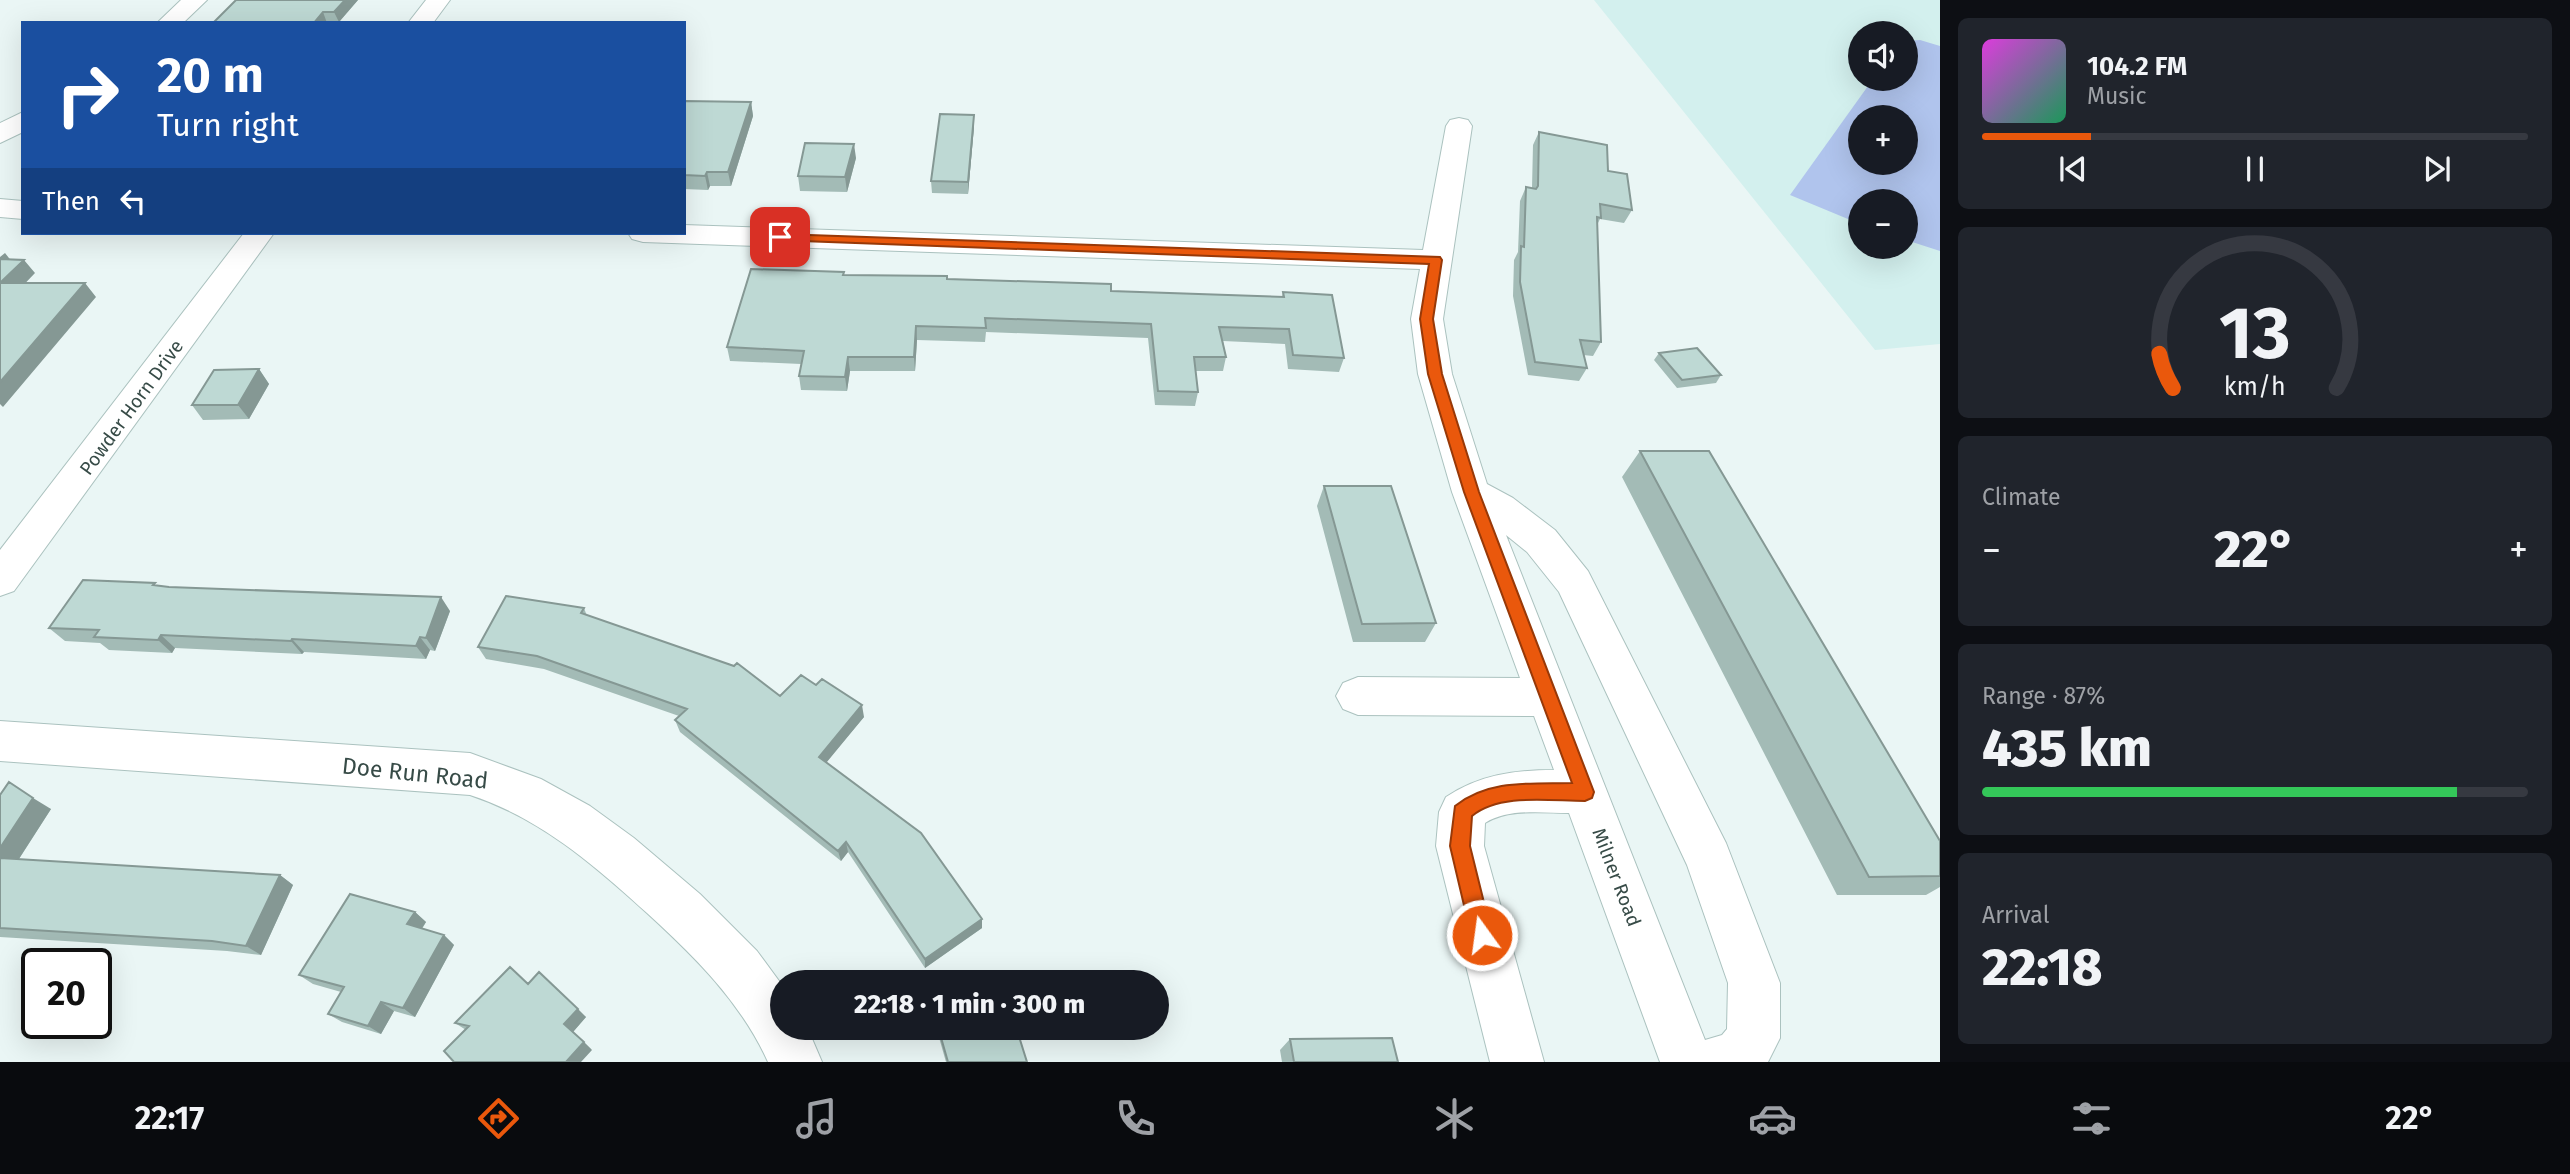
<!DOCTYPE html>
<html lang="en">
<head>
<meta charset="utf-8">
<style>
	:root { --surface:#171b24; --page:#20242c; --text:#f1f3f6; --muted:#9ea1a6; --line:#363941; --accent:#ea580c }
	body { margin:0; font-family:"Fira Sans",sans-serif; background:var(--page); color:var(--text); height:100vh; display:flex; flex-direction:column; font-size:26px; white-space:nowrap }
	* { box-sizing:border-box; margin:0 }
	p { font-size:23px; color:var(--muted) }
	.icon { flex:none; width:38px; height:38px; fill:none; stroke:currentColor; stroke-width:2; stroke-linecap:round; stroke-linejoin:round }
	.map { position:relative; flex:1; overflow:hidden }
	.details { display:flex; flex-direction:column; gap:18px; padding:18px; background:#0d0f14; width:630px }
	.details>* { flex:none }
	.hud { position:absolute; left:21px; top:21px; width:665px; height:214px; border-radius:0px; box-shadow:0 7px 28px #0002; background:#1a4fa0; color:#fff; overflow:hidden }
	.tools { position:absolute; left:1848px; top:21px; display:grid; gap:14px }
	.tools a { display:grid; place-items:center; width:70px; height:70px; border-radius:50%; background:var(--surface); box-shadow:0 7px 28px #0002; font-size:35px }
	.speed { position:absolute; left:21px; top:948px; display:flex; gap:14px; font-size:35px; font-weight:700; text-align:center }
	.speed>* { display:grid; place-content:center; width:91px; height:91px; border-radius:50%; background:var(--surface); box-shadow:0 7px 28px #0002; line-height:1 }
	.speed .limit { border:4px solid #111; border-radius:10px; background:#fff; color:#111 }
	.pin { position:absolute; display:grid; place-items:center; width:60px; height:60px; color:#fff; margin:-30px; border-radius:14px; box-shadow:0 4px 10px #0006 }
	.me { position:absolute; width:77px; margin:-38px; rotate:346deg; stroke-linejoin:round; filter:drop-shadow(0 0 5px #0008) }
	.turn { display:flex; align-items:center; gap:24px; height:147px; padding:0 21px; font-size:32px }
	.turn .icon { width:91px; height:91px; stroke-width:2.5 }
	.turn b { display:block; font-size:49px; line-height:60px }
	.then { display:flex; align-items:center; height:66px; padding:0 21px; background:#0003; gap:14px; font-size:26px }
	.big { font-size:52px; font-weight:800; line-height:1.1 }
	.details .widget { flex:1; display:flex; flex-direction:column; justify-content:center; gap:10px; min-width:0; padding:0 24px; border-radius:10px; background:var(--page) }
	.details .dial { align-items:center; gap:0 }
	.dial svg { height:182px; overflow:visible; fill:none; stroke:var(--line); stroke-width:7; stroke-linecap:round; text-anchor:middle }
	.dial text { fill:var(--text); stroke:none }
	.song { display:flex; align-items:center; gap:21px }
	.cover { width:84px; height:84px; border-radius:10px; background:linear-gradient(135deg,hsl(300 70% 55%),hsl(150 70% 35%)) }
	.played { height:7px; border-radius:4px; background:linear-gradient(90deg,var(--accent) 20%,var(--line) 20%) }
	.keys { display:flex; justify-content:space-around; direction:ltr }
	.heat { display:flex; justify-content:space-between; align-items:center; font-size:38px; direction:ltr }
	.charge { height:10px; border-radius:5px; background:linear-gradient(90deg,#34c759 87%,var(--line) 0) }
	.trip { position:absolute; left:770px; top:970px; width:399px; height:70px; border-radius:35px; background:var(--surface); box-shadow:0 7px 28px #0002; font-weight:800; line-height:70px; text-align:center }
	.menu { display:flex; height:112px; justify-content:space-around; align-items:center; background:#090b0e; color:var(--muted) }
	.menu .icon { width:49px; height:49px }
	.menu .current { color:var(--accent) }
	.menu b { font-size:32px; color:var(--text) }
	main { display:flex; flex:1; min-height:0 }
	.map>svg:first-child { display:block }
</style>
</head>
<body>
<main>
<div class="map">
<svg width="1940" height="1062" viewBox="0 0 1940 1062">
	<rect width="100%" height="100%" fill="#eaf6f5"/>
	<path fill="#d3f0ee" fill-rule="evenodd" d="M 1594,0 L 1940,0 L 1940,344 L 1875,350 ZM 1860,33 L 1906,33 L 1906,79 L 1860,79 ZM 1860,117 L 1906,117 L 1906,163 L 1860,163 ZM 1860,201 L 1906,201 L 1906,247 L 1860,247 Z"/>
	<path fill="#b0c4ed" fill-rule="evenodd" d="M 1920,40 L 1940,46 L 1940,251 L 1906,240 L 1906,201 L 1860,201 L 1860,224 L 1790,195 L 1873,79 L 1906,79 L 1906,41 ZM 1860,117 L 1906,117 L 1906,163 L 1860,163 Z"/>
	<g fill="none" stroke-linecap="round" stroke-linejoin="round">
		<g stroke="#abc2bf" stroke-width="2">
			<path id="minor" d="M 181,0 L 207,0 L 183,23 L 157,23 Z
				M 426,0 L 450,0 L 433,23 L 408,23 Z
				M 23,112 L 23,132 L 0,143 L 0,123 Z
				M 1459,118 L 1468,120 L 1472,126 L 1443,319 L 1452,374 L 1487,484 L 1513,498 L 1555,530 L 1588,571 L 1726,843 L 1780,983 L 1780,1038 L 1768,1062 L 1660,1062 L 1569,813 C 1543,813 1508,808 1485,823 L 1484,846 L 1544,1062 L 1490,1062 L 1436,846 L 1439,812 L 1446,797 C 1479,775 1514,770 1554,770 L 1534,716 L 1358,715 L 1343,709 L 1336,696 L 1343,683 L 1358,677 L 1520,678 L 1452,492 L 1418,374 L 1411,319 L 1420,269 L 643,242 L 632,239 L 628,233 L 684,233 L 684,225 L 1423,250 L 1446,126 L 1450,120 ZM 1506,535 L 1527,552 L 1559,592 L 1687,865 L 1728,983 L 1727,1029 L 1722,1035 L 1705,1040 Z
				M 0,199 L 23,201 L 23,219 L 0,217 Z
				M 244,233 L 274,233 L 14,591 L 0,596 L 0,550 Z
				M 0,721 L 470,753 L 541,779 L 590,806 L 634,838 L 700,894 L 757,951 L 782,985 L 782,1027 L 807,1027 L 822,1062 L 768,1062 C 741,1002 694,956 647,913 C 593,864 540,818 470,795 L 0,761 Z"/>
		</g>
		<use href="#minor" fill="#fff" fill-rule="evenodd"/>
	</g>
	<path fill="#a3bbb6" d="M 236,0 L 358,0 L 339,22 L 327,22 Z
		M 684,101 L 751,102 L 753,116 L 731,186 L 710,186 L 708,190 L 684,189 Z
		M 974,127 L 968,194 L 932,193 L 931,181 Z
		M 1539,132 L 1608,171 L 1632,210 L 1624,223 L 1600,219 L 1597,225 L 1601,342 L 1593,356 L 1583,355 L 1587,368 L 1579,381 L 1528,375 L 1513,296 L 1514,260 L 1518,252 L 1520,201 L 1526,187 L 1532,188 L 1533,145 Z
		M 856,158 L 847,192 L 800,191 L 798,176 Z
		M 844,275 L 947,279 L 1111,291 L 1282,297 L 1283,292 L 1344,358 L 1339,372 L 1288,369 L 1285,344 L 1223,341 L 1226,357 L 1223,371 L 1196,371 L 1198,392 L 1195,406 L 1155,405 L 1148,338 L 986,332 L 985,342 L 917,340 L 915,371 L 850,371 L 847,391 L 801,390 L 799,376 L 801,364 L 730,361 L 727,347 Z
		M 1659,353 L 1721,375 L 1716,383 L 1677,388 L 1654,360 Z
		M 259,369 L 269,384 L 249,419 L 203,420 L 192,405 Z
		M 1640,451 L 1940,841 L 1940,887 L 1926,895 L 1837,895 L 1622,477 Z
		M 1324,486 L 1436,623 L 1425,642 L 1353,642 L 1317,506 Z
		M 157,585 L 169,587 L 450,611 L 435,651 L 430,650 L 426,659 L 304,652 L 302,654 L 175,648 L 172,653 L 109,650 L 100,643 L 65,641 L 49,628 Z
		M 584,608 L 587,616 L 780,696 L 864,717 L 826,762 L 982,919 L 982,928 L 925,968 L 848,852 L 841,861 L 680,732 L 675,720 L 679,716 L 544,669 L 486,659 L 478,647 Z
		M 0,795 L 51,809 L 19,859 L 280,875 L 293,885 L 261,955 L 227,951 L 0,937 Z
		M 415,912 L 426,922 L 422,929 L 444,935 L 454,945 L 415,1017 L 394,1011 L 381,1034 L 342,1022 L 328,1014 L 341,992 L 313,984 L 299,975 Z
		M 528,984 L 586,1017 L 573,1032 L 592,1050 L 466,1030 L 455,1023 Z
		M 936,1027 L 1016,1027 L 1027,1062 L 946,1062 Z
		M 1290,1039 L 1398,1062 L 1282,1062 L 1280,1050 Z"/>
	<path fill="#859894" d="M 345,0 L 358,0 L 339,22 L 334,12 Z
		M 323,12 L 327,23 L 314,23 Z
		M 751,102 L 753,116 L 731,186 L 728,172 Z
		M 974,115 L 974,127 L 968,194 L 968,182 Z
		M 854,144 L 856,158 L 847,192 L 845,177 Z
		M 707,172 L 710,186 L 708,190 L 705,176 Z
		M 5,253 L 16,267 L 0,260 L 0,257 Z
		M 24,260 L 35,273 L 12,297 L 0,283 Z
		M 85,283 L 96,297 L 3,407 L 0,404 L 0,382 Z
		M 916,326 L 917,340 L 915,371 L 914,357 Z
		M 848,357 L 850,371 L 847,391 L 845,377 Z
		M 259,369 L 269,384 L 249,419 L 238,405 Z
		M 441,597 L 450,611 L 435,651 L 426,638 Z
		M 161,635 L 175,648 L 172,653 L 158,640 Z
		M 420,637 L 430,650 L 426,659 L 416,646 Z
		M 292,639 L 304,652 L 302,654 L 291,641 Z
		M 862,705 L 864,717 L 822,768 L 819,757 Z
		M 33,798 L 51,809 L 13,868 L 0,861 L 0,848 Z
		M 846,842 L 848,852 L 841,861 L 838,851 Z
		M 280,875 L 293,885 L 261,955 L 246,946 Z
		M 415,912 L 426,922 L 418,934 L 407,924 Z
		M 982,919 L 982,928 L 925,968 L 925,959 Z
		M 444,935 L 454,945 L 415,1017 L 403,1008 Z
		M 381,1002 L 394,1011 L 381,1034 L 368,1026 Z
		M 578,1009 L 586,1017 L 573,1032 L 564,1024 Z
		M 584,1042 L 592,1050 L 581,1062 L 566,1062 Z"/>
	<path fill="#bed9d4" stroke="#859894" stroke-width="2" d="M 236,0 L 345,0 L 334,12 L 323,12 L 314,23 L 213,23 Z
		M 684,101 L 751,102 L 728,172 L 707,172 L 705,176 L 684,175 Z
		M 940,114 L 974,115 L 968,182 L 931,181 Z
		M 1539,132 L 1607,145 L 1608,171 L 1627,174 L 1632,210 L 1600,204 L 1601,218 L 1597,217 L 1601,342 L 1580,340 L 1587,368 L 1535,362 L 1520,282 L 1521,246 L 1524,247 L 1526,187 L 1536,189 L 1538,186 Z
		M 805,143 L 854,144 L 845,177 L 798,176 Z
		M 0,259 L 24,260 L 0,283 L 85,283 L 0,382 Z
		M 751,269 L 844,272 L 843,275 L 947,276 L 947,279 L 1111,284 L 1111,291 L 1284,297 L 1283,292 L 1332,295 L 1344,358 L 1293,355 L 1289,329 L 1219,327 L 1226,357 L 1194,357 L 1198,392 L 1158,391 L 1151,324 L 985,318 L 986,328 L 916,326 L 914,357 L 848,357 L 845,377 L 799,376 L 804,351 L 727,347 Z
		M 1697,348 L 1721,375 L 1682,380 L 1659,353 Z
		M 259,369 L 238,405 L 192,405 L 214,370 Z
		M 1640,451 L 1709,451 L 1940,841 L 1940,876 L 1869,877 Z
		M 1324,486 L 1391,486 L 1436,623 L 1362,624 Z
		M 83,580 L 155,583 L 153,585 L 169,587 L 441,597 L 426,638 L 420,637 L 416,646 L 292,639 L 291,641 L 161,635 L 158,640 L 94,637 L 99,630 L 49,628 Z
		M 506,596 L 584,608 L 581,613 L 734,666 L 737,663 L 780,696 L 801,675 L 816,685 L 822,679 L 862,705 L 819,757 L 921,833 L 982,919 L 925,959 L 846,842 L 838,851 L 675,720 L 687,709 L 537,656 L 478,647 Z
		M 9,782 L 33,798 L 0,848 L 0,795 Z
		M 0,858 L 280,875 L 246,946 L 212,941 L 0,928 Z
		M 350,894 L 415,912 L 407,924 L 444,935 L 403,1008 L 381,1002 L 368,1026 L 328,1014 L 344,987 L 299,975 Z
		M 510,967 L 528,984 L 539,972 L 578,1009 L 564,1024 L 584,1042 L 566,1062 L 454,1062 L 444,1051 L 469,1026 L 455,1023 Z
		M 938,1027 L 1016,1027 L 1027,1062 L 948,1062 Z
		M 1392,1038 L 1398,1062 L 1294,1062 L 1290,1039 Z"/>
	<path fill="#ea580c" stroke="#983908" stroke-width="2" d="M 780,234 L 1440,257 L 1442,260 L 1433,319 L 1442,374 L 1479,492 L 1594,792 L 1592,798 L 1585,801 C 1549,801 1500,793 1472,816 L 1470,846 L 1492,935 L 1489,942 L 1482,945 L 1474,942 L 1471,935 L 1450,846 L 1455,806 C 1489,779 1531,784 1572,783 L 1464,492 L 1428,374 L 1420,319 L 1429,264 L 775,240 L 775,235 Z"/>
	<g text-anchor="middle" stroke-width="7" stroke-linejoin="round" paint-order="stroke">
		<g font-size="19" fill="#374b47" stroke="#fff">
			<text transform="translate(131 407) rotate(-54)" y="7">Powder Horn Drive</text>
			<text transform="translate(1617 877) rotate(69)" y="7">Milner Road</text>
		</g>
		<g font-size="23" fill="#374b47" stroke="#fff">
			<text transform="translate(415 773) rotate(6)" y="8">Doe Run Road</text>
		</g>
	</g>
</svg>
<div class="tools">
<a><svg class="icon" aria-label="sound" viewBox="0 0 24 24"><path d="M4 9h4l5-4v14l-5-4H4zM17 9q2 3 0 6"/></svg></a>
<a>+</a>
<a>−</a>
</div>
<div class="speed"><div class="limit">20</div></div>
<div class="pin" style="left:780px;top:237px;background:#d93025"><svg class="icon" aria-label="arrive" viewBox="0 0 24 24"><path d="M6 21V4h12l-3 4 3 4H6"/></svg></div>
<svg class="me" style="left:1482px;top:935px" viewBox="-20 -20 40 40"><circle r="17" fill="#ea580c" stroke="#fff" stroke-width="3"/><path d="M0-11L8 9 0 5-8 9z" fill="#fff"/></svg>
<div class="trip">22:18 · 1 min · 300 m</div>
<div class="hud">
<div class="turn"><svg class="icon" aria-label="right" viewBox="0 0 24 24"><path d="M7 20v-9h11M14 6l5 5-5 5"/></svg><div><b>20 m</b>Turn right</div></div>
<div class="then">Then<svg class="icon" aria-label="left" viewBox="0 0 24 24"><path d="M17 20v-9H6M10 6l-5 5 5 5"/></svg></div>
</div>
</div>
<section class="details">
<div class="widget">
<div class="song"><i class="cover"></i><div><b>104.2 FM</b><p>Music</p></div></div>
<div class="played"></div>
<div class="keys"><svg class="icon" aria-label="previous" viewBox="0 0 24 24"><path d="M18 5L8 12l10 7zM5 5v14"/></svg><svg class="icon" aria-label="pause" viewBox="0 0 24 24"><path d="M8 5v14M16 5v14"/></svg><svg class="icon" aria-label="next" viewBox="0 0 24 24"><path d="M6 5l10 7-10 7zM19 5v14"/></svg></div>
</div>
<div class="widget dial"><svg viewBox="0 0 100 80">
<path d="M14 69A42 42 0 1 1 86 69"/>
<path d="M14 69A42 42 0 0 1 8 54" stroke="#ea580c"/>
<text x="50" y="56" font-size="32" font-weight="700">13</text>
<text x="50" y="72" font-size="11">km/h</text>
</svg></div>
<div class="widget"><p>Climate</p>
<div class="heat"><a>−</a><b class="big">22°</b><a>+</a></div>
</div>
<div class="widget"><p>Range · 87%</p><b class="big">435 km</b><div class="charge"></div></div>
<div class="widget"><p>Arrival</p><b class="big">22:18</b></div>
</section>
</main>
<nav class="menu">
<b>22:17</b>
<svg class="icon current" aria-label="directions" viewBox="0 0 24 24"><path d="M12 3l9 9-9 9-9-9zM9 14v-3h6M13 9l2 2-2 2"/></svg>
<svg class="icon" aria-label="music" viewBox="0 0 24 24"><path d="M9 18V5l10-2v13"/><circle cx="6" cy="18" r="3"/><circle cx="16" cy="16" r="3"/></svg>
<svg class="icon" aria-label="phone" viewBox="0 0 24 24"><path d="M5 4h4l2 5-3 2q2 4 5 5l2-3 5 2v4C11 20 4 13 5 4z"/></svg>
<svg class="icon" aria-label="climate" viewBox="0 0 24 24"><path d="M12 3v18M4 7l16 10M4 17L20 7"/></svg>
<svg class="icon" aria-label="car" viewBox="0 0 24 24"><path d="M5 17H2v-5l4-1 3-4h7l3 4 3 1v5h-3M9 17h6M6 11h13"/><circle cx="7" cy="17" r="2"/><circle cx="17" cy="17" r="2"/></svg>
<svg class="icon" aria-label="filters" viewBox="0 0 24 24"><path d="M4 7h16M4 17h16"/><circle cx="9" cy="7" r="2"/><circle cx="15" cy="17" r="2"/></svg>
<b>22°</b>
</nav>
</body>
</html>
